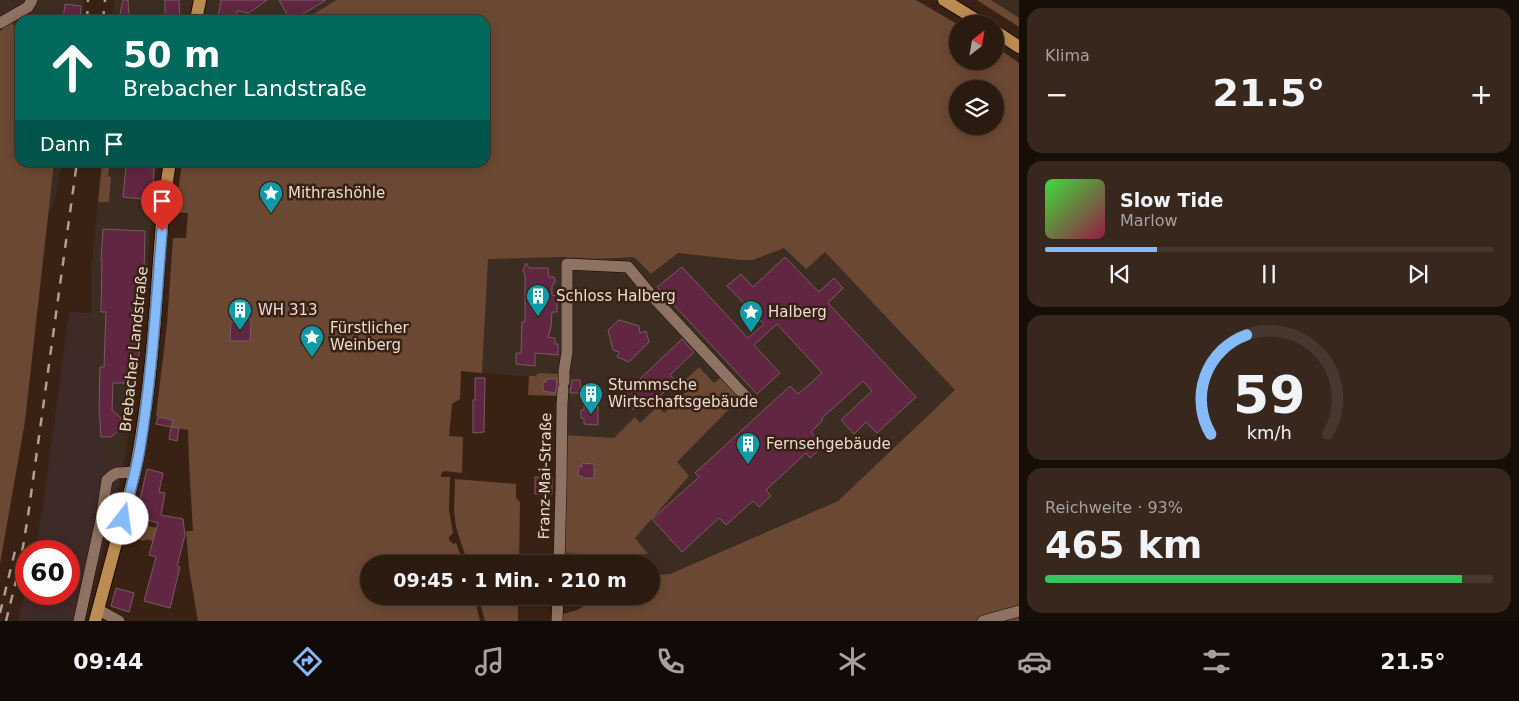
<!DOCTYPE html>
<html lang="de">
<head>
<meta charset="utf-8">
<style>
	:root { --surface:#2b1a0f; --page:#37271d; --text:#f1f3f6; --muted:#a6a19e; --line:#47382f; --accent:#86bbfb }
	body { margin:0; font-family:"DejaVu Sans",sans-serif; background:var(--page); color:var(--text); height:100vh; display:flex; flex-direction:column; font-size:19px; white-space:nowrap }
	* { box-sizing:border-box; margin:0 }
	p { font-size:16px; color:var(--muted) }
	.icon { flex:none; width:28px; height:28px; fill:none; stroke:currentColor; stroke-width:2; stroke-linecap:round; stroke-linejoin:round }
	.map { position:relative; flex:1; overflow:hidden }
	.sheet { display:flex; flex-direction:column; gap:8px; padding:8px; background:#180e08; width:500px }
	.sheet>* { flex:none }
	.top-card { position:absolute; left:15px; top:15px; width:475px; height:152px; border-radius:15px; box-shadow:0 2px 12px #0003,0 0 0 1px var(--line); background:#00695c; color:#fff; overflow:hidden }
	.needle { width:32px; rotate:31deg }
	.buttons { position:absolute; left:949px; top:15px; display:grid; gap:10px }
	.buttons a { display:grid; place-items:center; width:55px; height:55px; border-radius:50%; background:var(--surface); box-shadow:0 2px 12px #0003,0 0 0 1px var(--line); font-size:25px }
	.speed { position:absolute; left:15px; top:540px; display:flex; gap:10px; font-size:25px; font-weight:700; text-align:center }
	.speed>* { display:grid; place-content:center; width:65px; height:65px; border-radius:50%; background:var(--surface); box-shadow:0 2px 12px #0003,0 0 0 1px var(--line); line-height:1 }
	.speed .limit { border:8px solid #d22; background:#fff; color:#111 }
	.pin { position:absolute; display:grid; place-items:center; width:42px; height:42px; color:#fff; margin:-51px -21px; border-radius:50% 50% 50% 0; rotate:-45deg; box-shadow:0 0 5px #0007 }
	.pin .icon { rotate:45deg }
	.me { position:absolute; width:55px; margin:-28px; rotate:15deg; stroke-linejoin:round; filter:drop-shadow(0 0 4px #0008) }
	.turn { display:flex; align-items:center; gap:18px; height:105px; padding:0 25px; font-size:22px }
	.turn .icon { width:65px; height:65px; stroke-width:2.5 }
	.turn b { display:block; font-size:35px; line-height:42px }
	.then { display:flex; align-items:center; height:48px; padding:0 25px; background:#0003; gap:10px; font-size:19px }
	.big { font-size:38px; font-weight:700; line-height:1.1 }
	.sheet .widget { flex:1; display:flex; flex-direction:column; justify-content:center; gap:8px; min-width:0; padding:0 18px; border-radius:15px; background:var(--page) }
	.sheet .dial { align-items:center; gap:0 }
	.dial svg { height:130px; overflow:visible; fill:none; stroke:var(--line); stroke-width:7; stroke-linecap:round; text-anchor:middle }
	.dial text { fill:var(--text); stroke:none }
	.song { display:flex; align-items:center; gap:15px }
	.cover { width:60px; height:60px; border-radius:8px; background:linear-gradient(135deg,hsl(120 70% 55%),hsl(340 70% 35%)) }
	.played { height:5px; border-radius:2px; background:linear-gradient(90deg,var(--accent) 25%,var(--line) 25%) }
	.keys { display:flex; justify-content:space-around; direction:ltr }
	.heat { display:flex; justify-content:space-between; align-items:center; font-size:28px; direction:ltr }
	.charge { height:8px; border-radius:4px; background:linear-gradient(90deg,#34c759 93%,var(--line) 0) }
	.trip { position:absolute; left:360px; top:555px; width:300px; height:50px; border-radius:25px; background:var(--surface); box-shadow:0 2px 12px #0003,0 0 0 1px var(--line); font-weight:700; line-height:50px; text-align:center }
	.menu { display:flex; height:80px; justify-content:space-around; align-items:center; background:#110a06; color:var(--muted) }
	.menu .icon { width:35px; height:35px }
	.menu .active { color:var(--accent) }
	.menu b { font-size:22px; color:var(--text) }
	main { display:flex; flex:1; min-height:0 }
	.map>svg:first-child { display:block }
</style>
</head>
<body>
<main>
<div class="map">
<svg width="1019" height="621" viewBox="0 0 1019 621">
	<rect width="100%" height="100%" fill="#392214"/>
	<path fill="#3c2c21" d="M 0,0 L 84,0 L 83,20 L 20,20 L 20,73 L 0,34 Z
		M 114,0 L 336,0 L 304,20 L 112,20 Z
		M 977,0 L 1019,0 L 1019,27 L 1007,19 Z
		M 46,163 L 62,163 L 54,202 L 46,221 Z
		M 102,163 L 157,163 L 153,199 L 138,374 L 124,464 L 103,463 L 94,363 L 91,313 L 91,271 Z
		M 784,248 L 825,252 L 956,390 L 838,501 L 670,574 L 651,575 L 651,564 L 594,564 L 594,555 L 564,553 L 562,374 L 539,373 L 535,377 L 482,373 L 488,258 L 562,257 L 598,259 L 634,257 L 651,274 L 677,253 L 740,260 L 753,260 Z"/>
	<path fill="#3e2a26" d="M 69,312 L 91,313 L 103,463 L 124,464 L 112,515 L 84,621 L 18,621 L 26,588 L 26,594 L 69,594 L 69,551 L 35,551 L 43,506 Z"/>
	<path fill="#6b4833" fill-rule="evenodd" d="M 336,0 L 916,0 L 957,24 L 958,61 L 995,61 L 995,46 L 1019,63 L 1019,621 L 563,621 L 563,614 C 574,611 587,609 590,596 L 651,596 L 651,575 L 670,574 L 838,501 L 955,390 L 825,252 L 806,269 L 784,248 L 753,260 L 740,260 L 678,253 L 651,274 L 634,257 L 598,259 L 562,257 L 488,259 L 482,373 L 461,371 L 460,399 L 452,404 L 449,436 L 463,437 L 462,473 L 444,471 L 441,474 L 441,477 L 450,477 L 449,510 L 453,533 L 449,537 L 449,540 L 453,544 L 456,543 L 464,564 L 369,564 L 369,596 L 474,596 L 480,621 L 198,621 L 189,568 L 186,531 L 193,531 L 189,463 L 188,430 L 171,427 L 173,420 L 156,416 L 167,324 L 173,238 L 186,238 L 188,213 L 175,212 L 182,163 L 485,162 L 485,20 L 304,20 ZM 958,89 L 995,89 L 995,126 L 958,126 Z
		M 977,0 L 991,0 L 1019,18 L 1019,27 Z
		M 12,20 L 20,47 L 20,162 L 54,163 L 25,421 L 0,564 L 0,31 L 2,30 L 3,25 Z
		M 102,163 L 110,163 L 108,176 L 111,177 L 109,202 L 98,202 Z
		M 699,367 L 714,383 L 720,378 L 740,398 L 677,462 L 689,476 L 635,538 L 648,554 L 614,556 L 564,553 L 564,435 L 614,438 L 635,417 L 640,423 L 658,406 L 664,413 L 686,392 L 680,385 Z
		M 539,373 L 562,374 L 557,396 L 528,395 L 529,376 L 535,376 Z
		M 455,479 L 516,484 L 516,498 L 520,502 L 519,564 L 468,564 L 456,527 L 454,510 Z
		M 132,522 L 157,528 L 153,541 L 146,539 L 144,541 L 134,539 L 133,536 L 129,535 Z
		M 478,596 L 518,596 L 518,621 L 485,621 Z"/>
	<path fill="#612641" stroke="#795b66" d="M 123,0 L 128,0 L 129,20 L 119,20 Z
		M 165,0 L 179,0 L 180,20 L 165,20 Z
		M 221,0 L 267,0 L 249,13 L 237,11 L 236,17 L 225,16 L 225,20 L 218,18 Z
		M 279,0 L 326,0 L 293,20 L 290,20 Z
		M 65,4 L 81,6 L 80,20 L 63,20 Z
		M 126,166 L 154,168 L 152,200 L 123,197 Z
		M 103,229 L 145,231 L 143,314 L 136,383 L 113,383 L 112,410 L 121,418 L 121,429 L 111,437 L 101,437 L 99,409 L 100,367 L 104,367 L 106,312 L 101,312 L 102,260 L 101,260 Z
		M 785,257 L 819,292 L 834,278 L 843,288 L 828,303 L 916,397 L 877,433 L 866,422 L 854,434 L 841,420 L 872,391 L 863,381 L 821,419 L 823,420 L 811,432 L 824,445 L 810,458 L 806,453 L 766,490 L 771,496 L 759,507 L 753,501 L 726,525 L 719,518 L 682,552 L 652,519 L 699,477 L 695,473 L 790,386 L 798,394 L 822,373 L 777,324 L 754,345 L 780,373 L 757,394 L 657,287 L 682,267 L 748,338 L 764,324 L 727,286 L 741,274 L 753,287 Z
		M 526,263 L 529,268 L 548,268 L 549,277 L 554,277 L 555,280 L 555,283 L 552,285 L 552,295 L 557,296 L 557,312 L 552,312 L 551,327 L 548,337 L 555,338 L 555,344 L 558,344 L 558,355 L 535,353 L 535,366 L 516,364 L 516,353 L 521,353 L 522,322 L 525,322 L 525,275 L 523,271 Z
		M 246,316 L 251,320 L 250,341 L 230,341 L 231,322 L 238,322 Z
		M 619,320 L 639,326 L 640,333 L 646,331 L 649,342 L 629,362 L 617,357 L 619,352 L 613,350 L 608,330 Z
		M 682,339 L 694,352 L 670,375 L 676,381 L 649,406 L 643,400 L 633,410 L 621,397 Z
		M 475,378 L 485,378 L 484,432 L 473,433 L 473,400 L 475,400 Z
		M 546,379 L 556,379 L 557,384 L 555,393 L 543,391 L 543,382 L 546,382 Z
		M 572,380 L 580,380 L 581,393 L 570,393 Z
		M 584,405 L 598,406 L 598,425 L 584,424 L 584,418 L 581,418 L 581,410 L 584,410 Z
		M 158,417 L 173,420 L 171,427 L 156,424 Z
		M 171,427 L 179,428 L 177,441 L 169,439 Z
		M 582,463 L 594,464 L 594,478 L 582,478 L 582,476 L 578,476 L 579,467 L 582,467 Z
		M 147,469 L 163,473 L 159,492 L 165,493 L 161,515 L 183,519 L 185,535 L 177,566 L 180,567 L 170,608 L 144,601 L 156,557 L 149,555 L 158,523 L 136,517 Z
		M 535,477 L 552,477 L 552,494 L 535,494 Z
		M 116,588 L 134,593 L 129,612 L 111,606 Z"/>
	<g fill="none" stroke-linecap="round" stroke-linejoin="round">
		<g stroke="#1f0b01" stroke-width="12">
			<path id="minor" d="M 0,23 L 28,7 L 32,0
				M 564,382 L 564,371 L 567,352 L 567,264 L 628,267 L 654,298 L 747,398
				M 559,564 L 561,488 L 562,404 L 563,389
				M 99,610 L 119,621
				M 79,621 L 101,520 L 107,480 L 113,475 L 117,473 L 135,472
				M 557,621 L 558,596
				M 983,621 L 1019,611"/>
		</g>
		<g stroke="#1f0b01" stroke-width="14">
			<path id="major" d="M 944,0 L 983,24
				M 196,20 L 200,0
				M 995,31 L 1019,47
				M 95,621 L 135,472 C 145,421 151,369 155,318 C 159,266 161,214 170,162"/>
		</g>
		<use href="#minor" stroke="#8e7263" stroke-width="11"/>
		<use href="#major" stroke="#bc8c52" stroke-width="12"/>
		<path stroke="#b19e94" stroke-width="2.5" stroke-dasharray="9 9" stroke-linecap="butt" d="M 87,20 L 88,0
			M 103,20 L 105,0
			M 0,613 L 16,547
			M 6,621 L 20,565 L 28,516 L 77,162"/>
	</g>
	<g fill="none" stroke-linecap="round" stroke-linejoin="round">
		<g stroke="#577aa3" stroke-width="12">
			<path id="route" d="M 123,519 C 129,495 136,472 140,448 C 152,376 156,303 162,231"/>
		</g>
		<use href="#route" stroke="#86bbfb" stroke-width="9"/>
	</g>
	<defs>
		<g id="sight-pin" transform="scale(1.25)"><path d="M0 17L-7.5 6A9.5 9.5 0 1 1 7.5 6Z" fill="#0f9aa8" stroke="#392214"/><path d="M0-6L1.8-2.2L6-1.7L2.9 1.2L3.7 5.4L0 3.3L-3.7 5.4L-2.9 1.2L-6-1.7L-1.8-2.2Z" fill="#fff"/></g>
		<g id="building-pin" transform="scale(1.25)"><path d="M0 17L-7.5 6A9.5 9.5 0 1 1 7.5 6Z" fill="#0f9aa8" stroke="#392214"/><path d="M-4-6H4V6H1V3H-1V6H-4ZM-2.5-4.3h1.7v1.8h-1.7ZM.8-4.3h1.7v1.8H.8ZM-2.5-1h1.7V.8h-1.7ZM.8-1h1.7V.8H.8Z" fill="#fff"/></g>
	</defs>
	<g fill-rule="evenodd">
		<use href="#sight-pin" x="271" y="193"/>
		<use href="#building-pin" x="538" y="296"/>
		<use href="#building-pin" x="240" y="310"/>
		<use href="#sight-pin" x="751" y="312"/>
		<use href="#sight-pin" x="312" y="337"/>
		<use href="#building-pin" x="591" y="394"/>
		<use href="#building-pin" x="748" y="444"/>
	</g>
	<g text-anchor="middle" stroke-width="5" stroke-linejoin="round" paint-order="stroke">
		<g font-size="15" fill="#ebdbd2" stroke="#392214" text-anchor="start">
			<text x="288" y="198">Mithrashöhle</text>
			<text x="556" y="301">Schloss Halberg</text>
			<text x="258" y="315">WH 313</text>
			<text x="768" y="317">Halberg</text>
			<text x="330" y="333">Fürstlicher<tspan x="330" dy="17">Weinberg</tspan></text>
			<text x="608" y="390">Stummsche<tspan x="608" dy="17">Wirtschaftsgebäude</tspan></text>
			<text x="766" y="449">Fernsehgebäude</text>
		</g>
		<g font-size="15" fill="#ebdbd2" stroke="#392214">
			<text transform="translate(134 349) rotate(-84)" y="5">Brebacher Landstraße</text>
			<text transform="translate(545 476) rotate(-89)" y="5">Franz-Mai-Straße</text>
		</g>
	</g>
</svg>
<div class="buttons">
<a><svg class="needle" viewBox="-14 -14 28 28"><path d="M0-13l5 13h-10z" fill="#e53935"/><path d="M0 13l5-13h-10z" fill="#a6a19e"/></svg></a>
<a><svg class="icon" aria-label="layers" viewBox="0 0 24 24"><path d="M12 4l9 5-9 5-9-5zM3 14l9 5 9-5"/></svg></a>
</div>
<div class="speed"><div class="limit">60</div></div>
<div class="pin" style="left:162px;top:231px;background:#d93025"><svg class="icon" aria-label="arrive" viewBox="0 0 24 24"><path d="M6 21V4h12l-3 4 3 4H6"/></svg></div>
<svg class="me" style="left:123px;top:519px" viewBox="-20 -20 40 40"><circle r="19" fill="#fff"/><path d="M0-13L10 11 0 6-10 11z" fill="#86bbfb"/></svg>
<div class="trip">09:45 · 1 Min. · 210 m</div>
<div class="top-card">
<div class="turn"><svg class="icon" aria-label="ahead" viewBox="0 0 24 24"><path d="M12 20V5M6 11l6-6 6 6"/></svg><div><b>50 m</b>Brebacher Landstraße</div></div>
<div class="then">Dann<svg class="icon" aria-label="arrive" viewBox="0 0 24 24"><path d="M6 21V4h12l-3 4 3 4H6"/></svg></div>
</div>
</div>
<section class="sheet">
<div class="widget"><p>Klima</p>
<div class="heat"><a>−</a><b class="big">21.5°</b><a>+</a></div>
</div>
<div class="widget">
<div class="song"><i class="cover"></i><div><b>Slow Tide</b><p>Marlow</p></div></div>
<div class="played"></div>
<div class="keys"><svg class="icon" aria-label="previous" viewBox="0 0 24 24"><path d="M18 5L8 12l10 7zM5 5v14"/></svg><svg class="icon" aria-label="pause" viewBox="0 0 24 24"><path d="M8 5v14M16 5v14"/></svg><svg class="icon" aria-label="next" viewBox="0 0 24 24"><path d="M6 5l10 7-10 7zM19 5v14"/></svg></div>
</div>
<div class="widget dial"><svg viewBox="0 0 100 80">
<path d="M14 69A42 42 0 1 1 86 69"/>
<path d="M14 69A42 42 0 0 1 36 8" stroke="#86bbfb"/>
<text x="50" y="56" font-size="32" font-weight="700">59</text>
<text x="50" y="72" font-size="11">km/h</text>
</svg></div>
<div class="widget"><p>Reichweite · 93%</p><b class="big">465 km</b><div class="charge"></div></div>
</section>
</main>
<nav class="menu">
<b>09:44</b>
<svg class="icon active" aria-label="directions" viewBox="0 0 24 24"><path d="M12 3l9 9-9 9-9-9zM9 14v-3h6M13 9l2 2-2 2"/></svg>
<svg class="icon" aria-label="music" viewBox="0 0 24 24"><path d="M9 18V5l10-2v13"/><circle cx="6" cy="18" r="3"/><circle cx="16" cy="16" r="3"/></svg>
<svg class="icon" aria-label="phone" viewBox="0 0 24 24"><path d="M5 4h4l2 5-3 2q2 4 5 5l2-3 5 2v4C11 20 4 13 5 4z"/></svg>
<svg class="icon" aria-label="climate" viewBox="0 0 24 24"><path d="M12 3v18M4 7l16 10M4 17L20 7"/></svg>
<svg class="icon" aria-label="car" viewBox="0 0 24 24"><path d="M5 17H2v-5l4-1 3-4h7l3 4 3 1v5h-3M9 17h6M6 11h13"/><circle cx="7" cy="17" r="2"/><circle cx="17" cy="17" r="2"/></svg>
<svg class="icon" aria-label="filters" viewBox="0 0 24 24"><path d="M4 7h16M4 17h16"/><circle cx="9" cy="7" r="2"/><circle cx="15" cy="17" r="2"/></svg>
<b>21.5°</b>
</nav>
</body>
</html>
